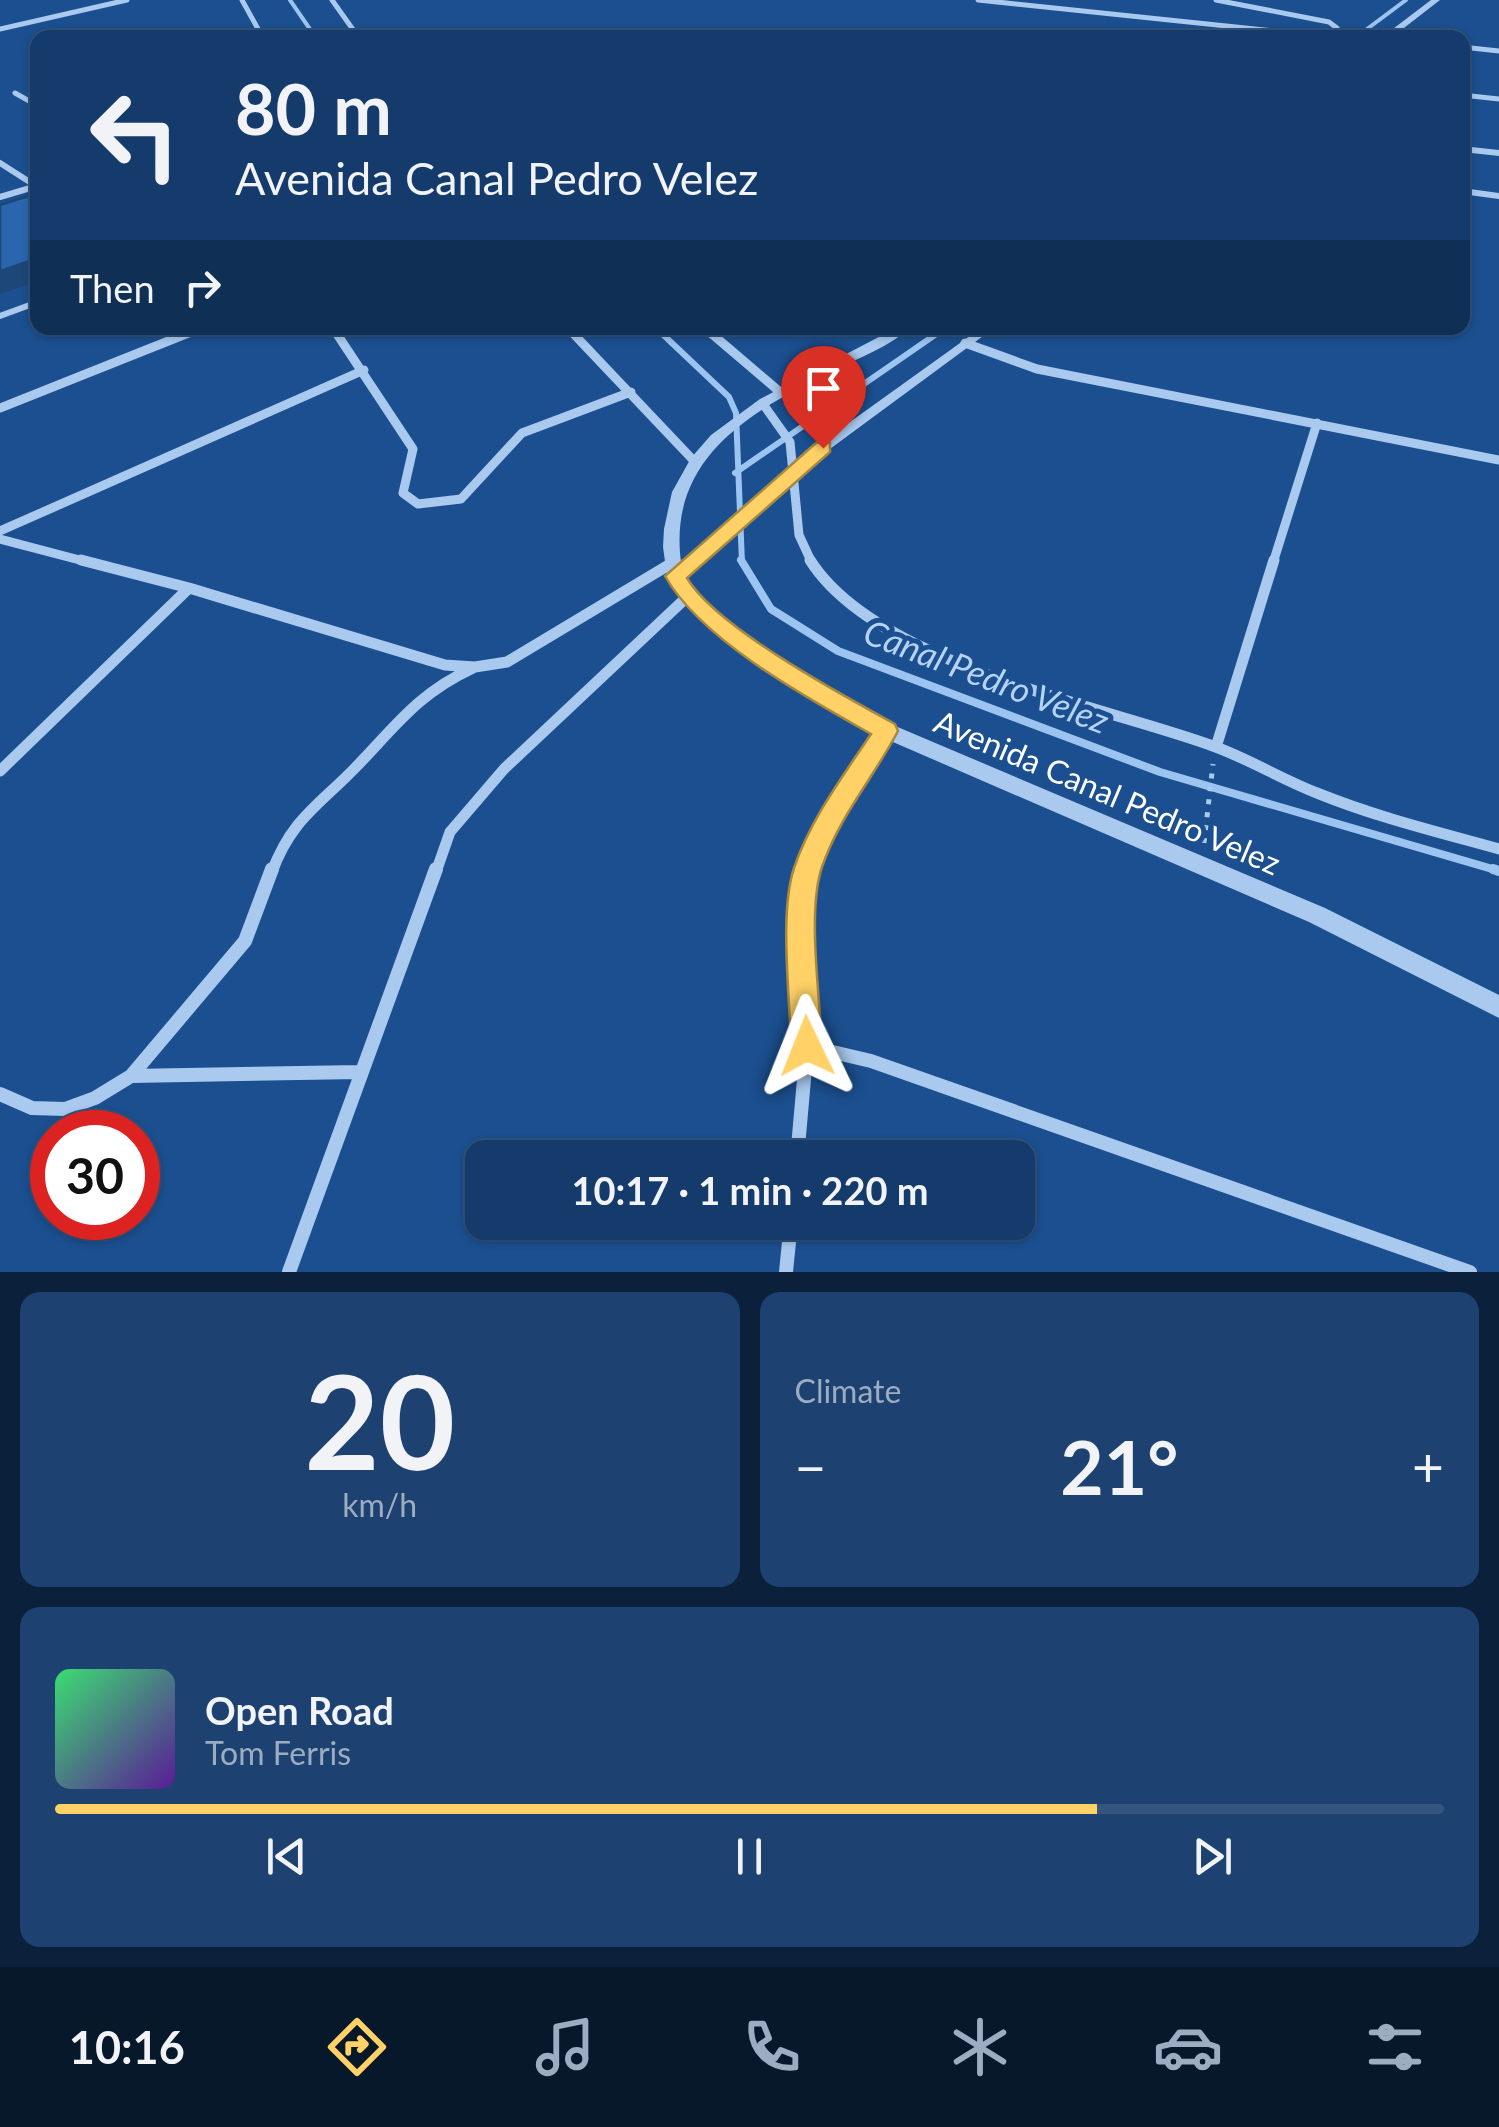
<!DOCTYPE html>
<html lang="en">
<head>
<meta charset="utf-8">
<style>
	:root { --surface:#143b6b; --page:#1d4271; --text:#f1f3f6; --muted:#9dadc1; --line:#33557e; --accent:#ffd166 }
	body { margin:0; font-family:Lato,sans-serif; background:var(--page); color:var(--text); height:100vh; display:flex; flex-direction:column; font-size:38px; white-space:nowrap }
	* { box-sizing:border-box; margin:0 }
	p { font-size:32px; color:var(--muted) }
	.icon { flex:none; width:55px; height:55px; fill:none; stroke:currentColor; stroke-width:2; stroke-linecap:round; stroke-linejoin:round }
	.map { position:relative; height:1272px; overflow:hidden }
	.drawer { display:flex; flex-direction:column; gap:20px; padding:20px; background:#0b203b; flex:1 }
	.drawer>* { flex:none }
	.hud { position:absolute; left:30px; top:30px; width:1440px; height:305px; border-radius:20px; box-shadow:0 2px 8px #0004,0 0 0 2px var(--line); background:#143b6b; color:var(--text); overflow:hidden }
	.speed { position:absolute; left:30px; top:1110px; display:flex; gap:20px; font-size:50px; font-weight:700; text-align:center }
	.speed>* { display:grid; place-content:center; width:130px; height:130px; border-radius:50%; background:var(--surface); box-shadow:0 2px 8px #0004,0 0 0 2px var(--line); line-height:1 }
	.speed .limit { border:15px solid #d22; background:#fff; color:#111 }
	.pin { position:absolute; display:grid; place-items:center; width:85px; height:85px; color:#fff; margin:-102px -42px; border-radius:50% 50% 50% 0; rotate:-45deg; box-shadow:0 0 10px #0007 }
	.pin .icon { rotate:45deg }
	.me { position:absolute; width:110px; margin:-55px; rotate:358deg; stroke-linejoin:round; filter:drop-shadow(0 0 8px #0008) }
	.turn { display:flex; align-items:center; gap:35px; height:210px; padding:0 40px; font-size:45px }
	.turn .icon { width:130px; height:130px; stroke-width:2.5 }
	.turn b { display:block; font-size:70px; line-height:85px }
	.then { display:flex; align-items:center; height:95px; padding:0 40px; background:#0003; gap:20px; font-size:38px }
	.big { font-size:75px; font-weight:700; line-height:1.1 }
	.drawer .card { flex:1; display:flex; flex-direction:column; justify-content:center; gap:15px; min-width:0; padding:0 35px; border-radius:20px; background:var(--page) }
	.drawer .dial { align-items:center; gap:0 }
	.dial b { font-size:130px; line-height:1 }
	.song { display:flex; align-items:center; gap:30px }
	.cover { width:120px; height:120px; border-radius:15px; background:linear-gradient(135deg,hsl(140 70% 55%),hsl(270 70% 35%)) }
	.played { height:10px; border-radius:5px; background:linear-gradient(90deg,var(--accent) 75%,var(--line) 75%) }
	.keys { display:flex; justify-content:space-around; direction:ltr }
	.heat { display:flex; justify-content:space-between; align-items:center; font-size:55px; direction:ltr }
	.drawer .tiles { flex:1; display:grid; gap:20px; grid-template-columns:1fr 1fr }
	.card:last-child { grid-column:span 2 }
	.trip { position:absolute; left:465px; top:1140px; width:570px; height:100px; border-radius:20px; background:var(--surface); box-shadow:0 2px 8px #0004,0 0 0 2px var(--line); font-weight:700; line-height:100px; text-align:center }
	.menu { display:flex; height:160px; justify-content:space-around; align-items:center; background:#08182b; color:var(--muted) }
	.menu .icon { width:70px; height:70px }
	.menu .active { color:var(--accent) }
	.menu b { font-size:45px; color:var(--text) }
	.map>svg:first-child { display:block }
</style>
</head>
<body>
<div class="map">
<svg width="1499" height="1272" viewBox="0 0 1499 1272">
	<rect width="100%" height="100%" fill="#1b4f8f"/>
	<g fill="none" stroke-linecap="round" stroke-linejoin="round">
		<path stroke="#9cc4f0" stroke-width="4" d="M 290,0 L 316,38
			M 1355,38 L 1406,0"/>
		<path stroke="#9cc4f0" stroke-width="6" d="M 656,328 L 729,397 L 736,413 L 742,563
			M 735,473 L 945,328"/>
		<path stroke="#9cc4f0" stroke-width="8" d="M 741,560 L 771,609 L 838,651 L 1160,772 L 1499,871"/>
		<path stroke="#9cc4f0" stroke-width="10" d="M 1493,869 L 1499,871"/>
		<path stroke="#a9c9ee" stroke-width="5" stroke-dasharray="5 8" stroke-linecap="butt" d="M 1204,843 L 1213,764"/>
		<path stroke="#a9c9ee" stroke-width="5" d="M 242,0 L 263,38
			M 332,0 L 359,38
			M 978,0 L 1331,37
			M 1216,0 L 1329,22 L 1337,28 L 1330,38
			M 0,29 L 127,0
			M 922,34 L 953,38
			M 1462,47 L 1499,51
			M 15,93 L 38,106
			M 1462,95 L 1499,99"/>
		<path stroke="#a9c9ee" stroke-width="6" d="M 0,163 L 36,186
			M 1462,191 L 1499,196
			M 0,197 L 37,186
			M 0,316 L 38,302"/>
		<path stroke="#a9c9ee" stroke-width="9" d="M 333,328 L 413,449 L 403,493 L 418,504 L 461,499 L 522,433 L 631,392
			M 568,328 L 695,462
			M 705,328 L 780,392
			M 965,343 L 1037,369 L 1499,460
			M 763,404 L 790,442 L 799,535 L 812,563
			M 0,408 L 201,328
			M 0,531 L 364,370
			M 0,539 L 91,563
			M 1273,563 L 1317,423"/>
		<path stroke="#a9c9ee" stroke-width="11" d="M 81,560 L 189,588 L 445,665 L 475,667 L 507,662 L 672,563
			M 810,560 C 876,665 1101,705 1213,746 C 1249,759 1281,779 1317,793 C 1376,817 1438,832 1499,849
			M 1216,747 L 1274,560
			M 0,771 L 189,588
			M 272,872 C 291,820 318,806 354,769 C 396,726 417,694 473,668
			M 436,872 L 450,832 L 504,769 L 687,597
			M 807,872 L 834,812 L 886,731"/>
		<path stroke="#a9c9ee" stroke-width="14" d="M 807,1046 L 871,1061 L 1470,1272
			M 131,1076 L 245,941 L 272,869
			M 0,1094 L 32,1108 L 65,1109 L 95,1098 L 131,1076 L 359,1072
			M 797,1158 L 807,1046 L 802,900 L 808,869
			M 289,1272 L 436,869
			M 786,1272 L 791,1222"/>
		<path fill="#a9c9ee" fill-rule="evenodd" d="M 1431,0 L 1440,0 L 1391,38 L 1381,38 Z
			M 1462,146 L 1499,150 L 1499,156 L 1462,152 Z
			M 896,328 L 910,328 C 890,346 861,357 837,369 C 755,409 667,455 681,562 L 790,465 L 981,328 L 994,328 L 800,471 L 685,576 L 693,592 L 721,617 L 804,674 L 874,717 L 1325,908 L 1499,995 L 1499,1018 L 1309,922 L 879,736 L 791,684 L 687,607 L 667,576 L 663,547 L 664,529 L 672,492 L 691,458 L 711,435 L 760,399 Z"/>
	</g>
	<path fill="#1d4779" d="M 38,258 L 38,281 L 0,294 L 0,271 Z"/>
	<path fill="#2a66ad" stroke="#1d4779" stroke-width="2.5" d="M 38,193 L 38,258 L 0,271 L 0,205 Z"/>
	<path fill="#ffd166" stroke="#a68842" stroke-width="2.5" d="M 823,442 L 830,443 L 830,452 L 687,578 C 716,627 842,695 895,724 L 898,731 C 874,777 839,817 822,867 C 807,911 820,997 822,1046 L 818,1057 L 807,1061 L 796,1057 L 791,1046 C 790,997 779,913 794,868 C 810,820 843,776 871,734 C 807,698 701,640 665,576 L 816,443 Z"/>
	<g text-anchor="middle" stroke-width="10" stroke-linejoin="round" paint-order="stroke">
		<g font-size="32" fill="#fff" stroke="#1b4f8f">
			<text transform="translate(1107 793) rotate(23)" y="11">Avenida Canal Pedro Velez</text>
		</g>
		<g font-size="35" font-style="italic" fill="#b5d3f5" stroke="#1b4f8f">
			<text transform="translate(986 677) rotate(21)" y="12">Canal Pedro Velez</text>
		</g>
	</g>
</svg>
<div class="speed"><div class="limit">30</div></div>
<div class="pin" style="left:823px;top:448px;background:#d93025"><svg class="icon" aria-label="arrive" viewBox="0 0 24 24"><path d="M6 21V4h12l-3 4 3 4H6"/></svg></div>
<svg class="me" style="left:807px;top:1046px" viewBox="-20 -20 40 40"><path d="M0-17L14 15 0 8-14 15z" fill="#ffd166" stroke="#fff" stroke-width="4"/></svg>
<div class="trip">10:17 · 1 min · 220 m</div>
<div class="hud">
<div class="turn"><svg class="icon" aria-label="left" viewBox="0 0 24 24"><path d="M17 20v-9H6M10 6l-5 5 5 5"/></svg><div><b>80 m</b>Avenida Canal Pedro Velez</div></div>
<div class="then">Then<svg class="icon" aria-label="right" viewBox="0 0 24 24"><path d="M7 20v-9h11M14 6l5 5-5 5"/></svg></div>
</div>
</div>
<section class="drawer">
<div class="tiles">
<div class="card dial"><b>20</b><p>km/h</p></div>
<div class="card"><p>Climate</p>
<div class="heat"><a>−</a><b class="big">21°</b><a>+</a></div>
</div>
<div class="card">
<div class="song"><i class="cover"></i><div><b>Open Road</b><p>Tom Ferris</p></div></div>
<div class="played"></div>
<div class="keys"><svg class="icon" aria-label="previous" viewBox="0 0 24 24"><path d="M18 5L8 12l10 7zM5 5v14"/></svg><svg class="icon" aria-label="pause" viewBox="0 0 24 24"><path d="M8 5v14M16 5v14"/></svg><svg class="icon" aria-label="next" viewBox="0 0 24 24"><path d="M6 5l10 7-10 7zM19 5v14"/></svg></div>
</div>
</div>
</section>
<nav class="menu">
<b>10:16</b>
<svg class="icon active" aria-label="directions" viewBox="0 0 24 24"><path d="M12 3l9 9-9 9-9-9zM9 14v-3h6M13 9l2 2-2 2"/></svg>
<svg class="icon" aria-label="music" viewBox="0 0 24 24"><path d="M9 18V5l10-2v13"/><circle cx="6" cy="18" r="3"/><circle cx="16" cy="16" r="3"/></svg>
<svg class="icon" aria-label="phone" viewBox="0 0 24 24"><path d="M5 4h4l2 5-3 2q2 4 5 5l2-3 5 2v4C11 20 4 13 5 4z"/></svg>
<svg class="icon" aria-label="climate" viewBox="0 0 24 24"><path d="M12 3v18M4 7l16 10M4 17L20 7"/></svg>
<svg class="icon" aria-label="car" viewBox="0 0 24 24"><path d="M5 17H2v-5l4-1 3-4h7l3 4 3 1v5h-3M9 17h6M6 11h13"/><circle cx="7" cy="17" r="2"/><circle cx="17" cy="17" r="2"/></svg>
<svg class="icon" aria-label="filters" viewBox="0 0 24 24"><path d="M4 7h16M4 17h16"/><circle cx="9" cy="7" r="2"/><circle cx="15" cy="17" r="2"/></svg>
</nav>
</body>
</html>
